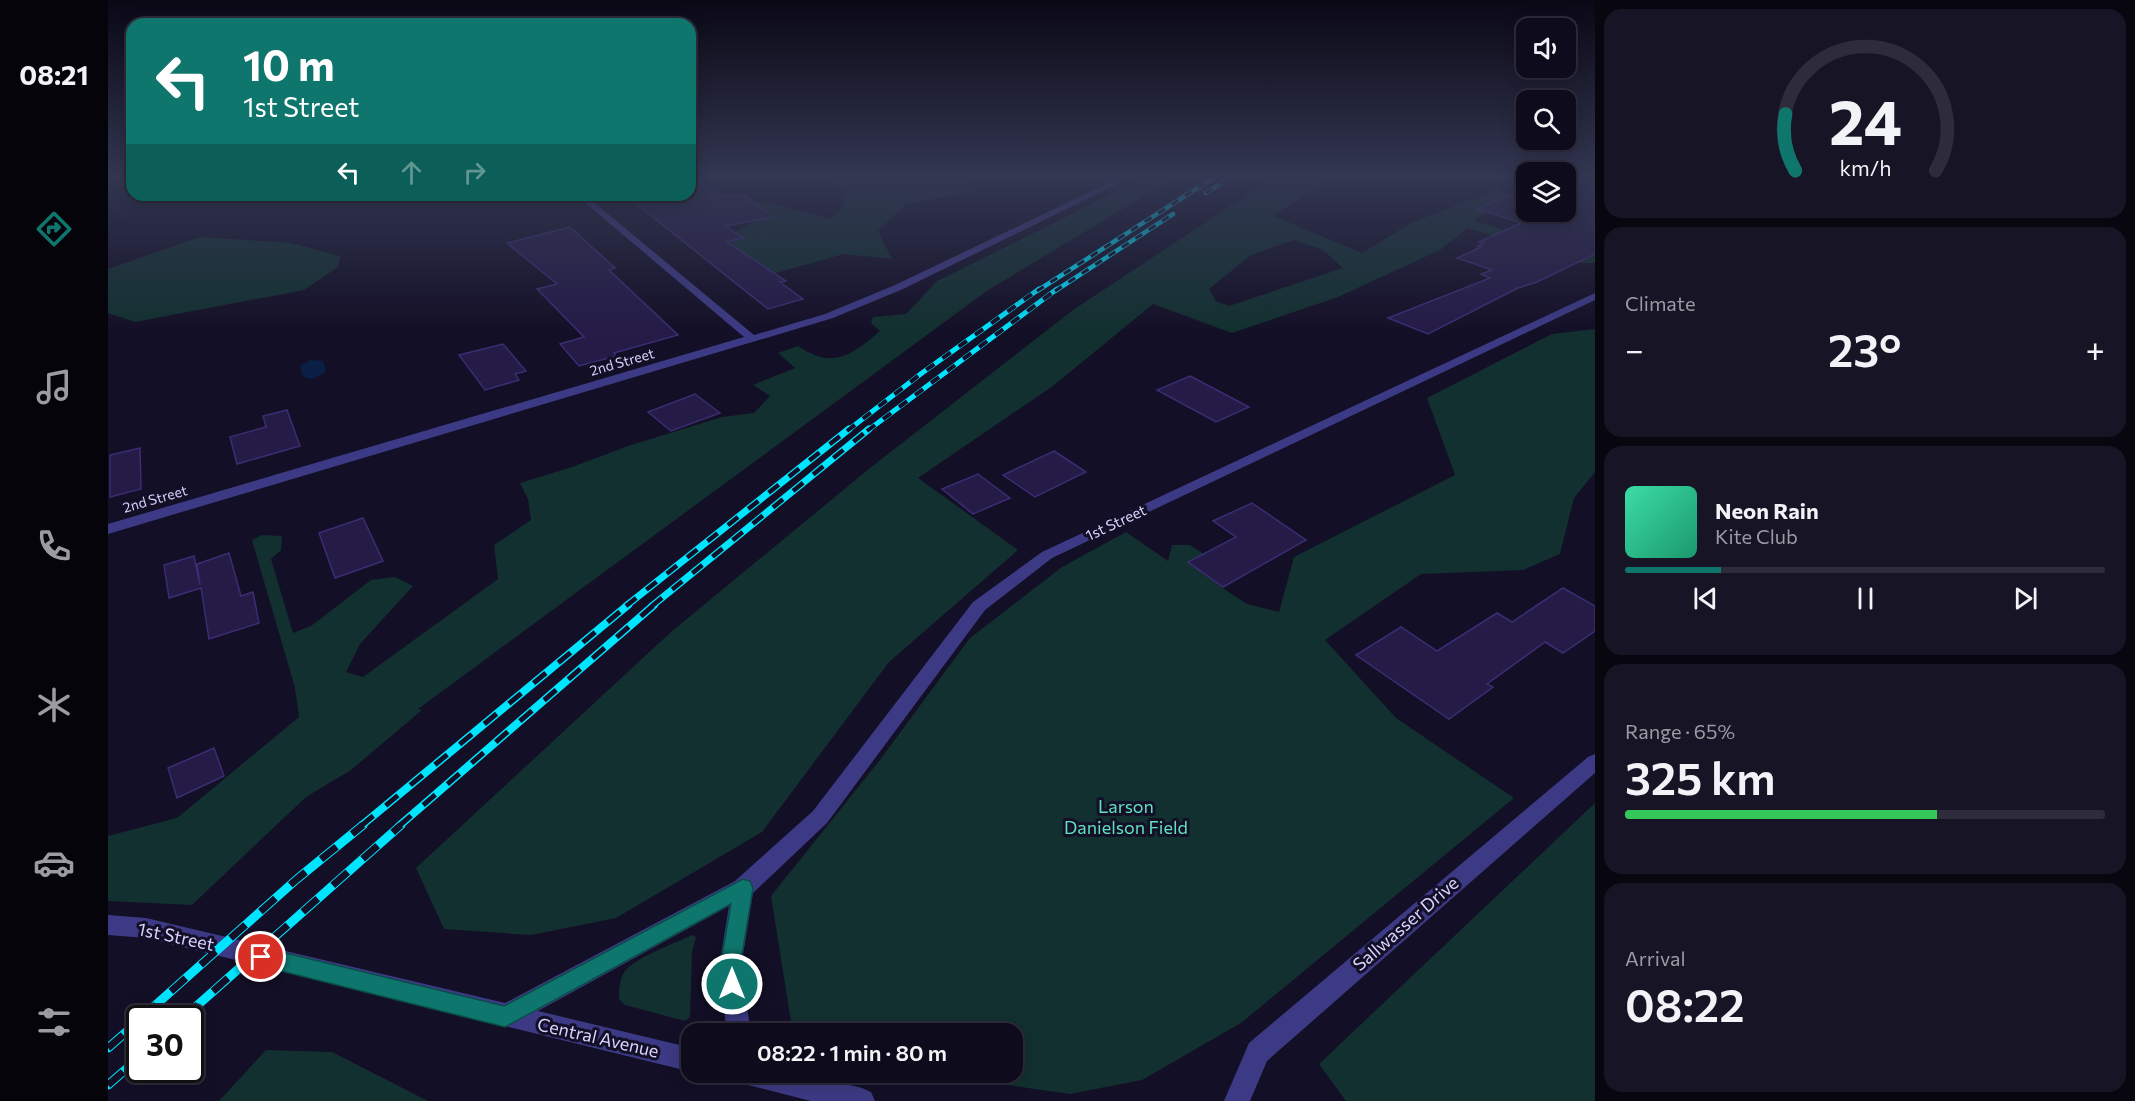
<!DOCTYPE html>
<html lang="en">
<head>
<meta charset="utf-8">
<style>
	:root { --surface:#0e0b1c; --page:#171425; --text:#f1f3f6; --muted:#9b9ba3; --line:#2e2b3b; --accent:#0f766e }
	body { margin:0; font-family:Commissioner,sans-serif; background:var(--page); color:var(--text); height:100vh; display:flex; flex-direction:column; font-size:22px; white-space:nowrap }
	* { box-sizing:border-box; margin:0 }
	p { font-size:20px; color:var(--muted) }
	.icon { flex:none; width:33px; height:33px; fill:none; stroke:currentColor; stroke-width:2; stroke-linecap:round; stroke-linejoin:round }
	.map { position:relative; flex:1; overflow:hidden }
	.panel { display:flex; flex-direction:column; gap:9px; padding:9px; background:#08060f; width:540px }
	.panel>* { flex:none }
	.guide { position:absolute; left:18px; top:18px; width:570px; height:183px; border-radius:18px; box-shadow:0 3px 15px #0003,0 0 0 2px var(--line); background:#0f766e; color:#fff; overflow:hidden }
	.controls { position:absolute; left:1408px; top:18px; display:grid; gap:12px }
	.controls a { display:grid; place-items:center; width:60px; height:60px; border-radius:12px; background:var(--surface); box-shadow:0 3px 15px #0003,0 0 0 2px var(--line); font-size:30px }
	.speed { position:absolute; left:18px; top:1005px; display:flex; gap:12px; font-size:30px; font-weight:700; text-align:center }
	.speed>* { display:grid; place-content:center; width:78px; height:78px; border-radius:50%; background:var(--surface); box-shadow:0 3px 15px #0003,0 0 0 2px var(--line); line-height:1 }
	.speed .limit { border:3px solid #111; border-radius:9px; background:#fff; color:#111 }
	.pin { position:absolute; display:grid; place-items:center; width:51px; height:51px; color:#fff; margin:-26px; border:3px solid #fff; border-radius:50%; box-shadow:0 2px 6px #0007 }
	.me { position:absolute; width:66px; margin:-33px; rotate:0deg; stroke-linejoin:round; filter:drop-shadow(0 0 4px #0008) }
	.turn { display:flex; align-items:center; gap:21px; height:126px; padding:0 18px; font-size:27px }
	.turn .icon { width:78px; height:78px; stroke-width:2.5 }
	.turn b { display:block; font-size:42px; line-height:51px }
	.lanes { display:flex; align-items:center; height:57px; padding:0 18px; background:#0003; justify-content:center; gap:30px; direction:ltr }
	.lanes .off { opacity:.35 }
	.big { font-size:45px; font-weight:600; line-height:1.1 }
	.panel .tile { flex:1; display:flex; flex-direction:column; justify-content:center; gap:9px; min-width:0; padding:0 21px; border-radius:18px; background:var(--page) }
	.panel .dial { align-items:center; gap:0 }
	.dial svg { height:156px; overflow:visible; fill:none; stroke:var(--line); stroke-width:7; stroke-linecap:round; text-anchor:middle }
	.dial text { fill:var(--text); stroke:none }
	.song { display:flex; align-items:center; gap:18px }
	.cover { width:72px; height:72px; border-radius:9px; background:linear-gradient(135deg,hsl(160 70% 55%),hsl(160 70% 35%)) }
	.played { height:6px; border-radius:3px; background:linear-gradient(90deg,var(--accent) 20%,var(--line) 20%) }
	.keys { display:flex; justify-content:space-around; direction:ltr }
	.heat { display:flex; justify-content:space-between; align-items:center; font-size:33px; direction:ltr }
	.charge { height:9px; border-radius:4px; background:linear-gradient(90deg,#34c759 65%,var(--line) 0) }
	.trip { position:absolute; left:573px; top:1023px; width:342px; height:60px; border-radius:18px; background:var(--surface); box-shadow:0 3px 15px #0003,0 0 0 2px var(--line); font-weight:600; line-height:60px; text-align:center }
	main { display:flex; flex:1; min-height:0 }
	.dock { display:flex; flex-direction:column; width:108px; justify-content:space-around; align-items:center; background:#06040b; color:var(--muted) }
	.dock .icon { width:42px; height:42px }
	.dock .on { color:var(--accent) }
	.dock b { font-size:27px; color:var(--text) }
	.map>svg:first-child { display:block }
</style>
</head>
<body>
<main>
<nav class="dock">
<b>08:21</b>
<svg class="icon on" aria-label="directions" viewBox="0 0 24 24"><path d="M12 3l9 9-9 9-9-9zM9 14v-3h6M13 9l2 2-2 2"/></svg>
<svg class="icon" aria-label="music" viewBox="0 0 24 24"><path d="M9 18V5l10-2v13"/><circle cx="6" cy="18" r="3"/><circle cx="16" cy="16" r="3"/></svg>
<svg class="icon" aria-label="phone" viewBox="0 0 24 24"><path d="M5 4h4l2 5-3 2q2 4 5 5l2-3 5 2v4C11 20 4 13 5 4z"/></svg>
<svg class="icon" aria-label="climate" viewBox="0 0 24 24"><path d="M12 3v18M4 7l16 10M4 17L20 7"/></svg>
<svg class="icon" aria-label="car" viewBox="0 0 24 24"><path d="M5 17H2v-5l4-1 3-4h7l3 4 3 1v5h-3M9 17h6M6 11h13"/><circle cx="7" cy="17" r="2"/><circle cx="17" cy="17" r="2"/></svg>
<svg class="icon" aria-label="filters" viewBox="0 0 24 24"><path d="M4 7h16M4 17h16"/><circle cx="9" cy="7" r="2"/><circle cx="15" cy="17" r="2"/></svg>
</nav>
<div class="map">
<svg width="1487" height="1101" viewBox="0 0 1487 1101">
	<rect width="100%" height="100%" fill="#130f26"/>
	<path fill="#12302f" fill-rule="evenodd" d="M 718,178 L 857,178 L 872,190 L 798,204 L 770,231 L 784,259 L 736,254 L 657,276 L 609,243 L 653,217 L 634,201 L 660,203 L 723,219 L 735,207 L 737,191 Z
		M 1036,178 L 1066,178 L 880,290 L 310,709 L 314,710 L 243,770 L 198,797 L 84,905 L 0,901 L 0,836 L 69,818 L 191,717 L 187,688 L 144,540 L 154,535 L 174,536 L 173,550 L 163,559 L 185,633 L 203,626 L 263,580 L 287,577 L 305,586 L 252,644 L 238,672 L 255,677 L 390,579 L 386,545 L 423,520 L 420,499 L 412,483 L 464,467 L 523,445 L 614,417 L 646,413 L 662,396 L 645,385 L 687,368 L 670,353 L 690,346 C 725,370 744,355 772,331 L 763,323 L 765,317 L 798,314 L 829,281 Z
		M 1165,178 L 1222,178 L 1165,216 L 1254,253 L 1303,223 L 1393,188 L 1400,194 L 1366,221 L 1461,250 L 1487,247 L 1487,263 L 1474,263 L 1360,228 L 1332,250 L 1230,297 L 1124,333 L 1045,304 L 945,386 L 810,478 L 910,550 L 781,662 L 654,832 L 508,918 L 423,935 L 336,929 L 308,868 L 563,632 L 762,468 L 965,310 ZM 1186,240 L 1215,250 L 1235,268 L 1121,306 L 1108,301 L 1101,289 L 1143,255 Z
		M 92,237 L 183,243 L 232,256 L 230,267 L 196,290 L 27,322 L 0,313 L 0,269 Z
		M 1487,329 L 1487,472 L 1466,498 L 1452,554 L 1415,570 L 1313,574 L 1217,640 L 1288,718 L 1406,798 L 1133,1023 L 1034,1080 L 962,1094 L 817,1073 L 904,1072 L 904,1034 L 694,1034 L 684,1028 L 663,896 L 771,761 L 862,638 L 954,567 L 1018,532 L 1060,561 L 1064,545 L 1082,545 L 1099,556 L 1110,585 L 1139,604 L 1171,612 L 1186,557 L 1347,475 L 1319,398 L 1444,334 Z
		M 1487,803 L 1487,1101 L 1238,1101 L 1211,1064 Z
		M 584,935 L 588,937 L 584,952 L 582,1017 L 577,1021 L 517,1005 L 511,999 C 511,990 511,979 517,971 C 530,956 566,944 584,935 Z
		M 158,1050 L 224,1052 L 320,1101 L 111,1101 Z"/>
	<path fill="#0a1f44" d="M 202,360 L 215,361 L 218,372 L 204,379 L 195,377 L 192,366 Z"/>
	<path fill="#241b47" stroke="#3b2d73" stroke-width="1.5" d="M 582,178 L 612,195 L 636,195 L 664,217 L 618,226 L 635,238 L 619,242 L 678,281 L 672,282 L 695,299 L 660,309 L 517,195 L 582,195 Z
		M 1458,178 L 1487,178 L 1487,254 L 1429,282 L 1410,288 L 1320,334 L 1280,318 L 1382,278 L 1373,274 L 1384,270 L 1349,258 L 1373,247 L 1370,246 L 1376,243 L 1371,242 L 1413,223 L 1369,209 L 1419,187 L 1419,212 L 1458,212 Z
		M 462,227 L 507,268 L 501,270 L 570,335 L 506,353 L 508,356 L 471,366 L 452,344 L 476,337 L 429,289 L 449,284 L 399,243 Z
		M 395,344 L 418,371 L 407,374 L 411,380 L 377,390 L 351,355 Z
		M 1082,376 L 1141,407 L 1108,422 L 1049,390 Z
		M 587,394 L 612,413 L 563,431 L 540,412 Z
		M 179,410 L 192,446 L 129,464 L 122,437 L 158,427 L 155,416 Z
		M 32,448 L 33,489 L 2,497 L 2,455 Z
		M 946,451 L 978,472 L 927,497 L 895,475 Z
		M 870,474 L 902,498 L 865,514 L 834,489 Z
		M 1144,503 L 1198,540 L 1115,587 L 1080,562 L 1128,537 L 1105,521 Z
		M 255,518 L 275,561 L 227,578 L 211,533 Z
		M 121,553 L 133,596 L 145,592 L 151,623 L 101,639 L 93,588 L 61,598 L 56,565 L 86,556 L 92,585 L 89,564 Z
		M 1455,588 L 1487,606 L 1487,631 L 1455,653 L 1437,642 L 1379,684 L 1385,687 L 1341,719 L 1248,655 L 1293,627 L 1329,651 L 1389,613 L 1404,622 Z
		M 106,748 L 116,776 L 69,798 L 60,768 Z"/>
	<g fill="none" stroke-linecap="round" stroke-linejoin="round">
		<path fill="#3d3a85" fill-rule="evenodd" d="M 1011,178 L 1022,178 L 795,289 L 725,318 L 0,534 L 0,524 L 636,337 L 468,195 L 477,195 L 646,335 L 717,314 L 787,285 Z
			M 1487,293 L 1487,300 L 944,558 L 877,610 L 719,823 L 645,893 L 633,967 L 643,1034 L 619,1034 L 611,967 L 621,906 L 430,1011 L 584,1048 L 584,1072 L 38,938 L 0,935 L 0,915 L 38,918 L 397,1003 L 627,881 L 705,811 L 865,602 L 934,552 Z
			M 1487,754 L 1487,773 L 1159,1061 L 1142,1101 L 1116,1101 L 1141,1043 L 1480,757 Z
			M 624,1072 L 689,1072 L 754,1088 L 763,1092 L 767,1101 L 703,1101 L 636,1084 L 627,1081 Z"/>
		<g stroke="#00e5ff" stroke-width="4.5">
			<path id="rail-far4" d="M 1098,193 L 1121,178
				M 929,291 L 1105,178
				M 947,291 L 1065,214"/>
		</g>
		<g stroke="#00e5ff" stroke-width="5">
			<path id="rail-far3" d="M 739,431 L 814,373 L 931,289
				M 759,431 L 949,289"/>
		</g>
		<g stroke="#00e5ff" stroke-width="7">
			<path id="rail-far2" d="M 518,606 L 741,429
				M 544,606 L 761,429"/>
		</g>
		<g stroke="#00e5ff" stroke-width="8">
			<path id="rail-far1" d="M 253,826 L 520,605
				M 291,826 L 546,605"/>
		</g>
		<g stroke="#00e5ff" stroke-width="9">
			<path id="rail" d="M 33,1018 L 189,879 L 255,825
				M 75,1018 L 293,825
				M 0,1048 L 32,1020
				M 0,1085 L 32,1057"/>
		</g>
		<use href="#rail-far4" stroke="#130f26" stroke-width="3" stroke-dasharray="8" stroke-linecap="butt"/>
		<use href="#rail-far3" stroke="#130f26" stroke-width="4" stroke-dasharray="10" stroke-linecap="butt"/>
		<use href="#rail-far2" stroke="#130f26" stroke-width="4.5" stroke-dasharray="13" stroke-linecap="butt"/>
		<use href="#rail-far1" stroke="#130f26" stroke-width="5" stroke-dasharray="16" stroke-linecap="butt"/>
		<use href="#rail" stroke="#130f26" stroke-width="7" stroke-dasharray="20" stroke-linecap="butt"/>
	</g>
	<linearGradient id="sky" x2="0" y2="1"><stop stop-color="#0a0815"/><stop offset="0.53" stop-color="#333752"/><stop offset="1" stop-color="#333752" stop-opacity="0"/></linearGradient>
	<rect width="1487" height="333" fill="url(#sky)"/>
	<path fill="#0f766e" stroke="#0a4d48" stroke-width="1.5" d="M 635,879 L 642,881 L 645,888 L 632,967 L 634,984 L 631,991 L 624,994 L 617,991 L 612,967 L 623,904 L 397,1027 L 153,966 L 146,964 L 143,957 L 146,950 L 153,947 L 396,1006 Z"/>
	<g text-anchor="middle" stroke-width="6" stroke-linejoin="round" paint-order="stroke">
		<g font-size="14" fill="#d9d4ff" stroke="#130f26">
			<text transform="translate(514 362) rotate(-16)" y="5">2nd Street</text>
			<text transform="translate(47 499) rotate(-16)" y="5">2nd Street</text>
		</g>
		<g font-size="15" fill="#d9d4ff" stroke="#130f26">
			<text transform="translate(1008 523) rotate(-25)" y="5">1st Street</text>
		</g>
		<g font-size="18" fill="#5fe0c0" stroke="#130f26">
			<text x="1018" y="813">Larson<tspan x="1018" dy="21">Danielson Field</tspan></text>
		</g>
		<g font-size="18" fill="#d9d4ff" stroke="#130f26">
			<text transform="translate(1298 924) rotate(-41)" y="6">Sallwasser Drive</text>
			<text transform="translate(68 937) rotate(12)" y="6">1st Street</text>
			<text transform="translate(490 1038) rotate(13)" y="6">Central Avenue</text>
		</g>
	</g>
</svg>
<div class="controls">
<a><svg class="icon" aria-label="sound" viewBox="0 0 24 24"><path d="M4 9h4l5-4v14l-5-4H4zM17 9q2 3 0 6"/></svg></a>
<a><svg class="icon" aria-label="search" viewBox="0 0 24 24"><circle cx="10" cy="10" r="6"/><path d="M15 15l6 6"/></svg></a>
<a><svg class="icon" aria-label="layers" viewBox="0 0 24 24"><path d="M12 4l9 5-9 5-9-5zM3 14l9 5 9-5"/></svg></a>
</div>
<div class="speed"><div class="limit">30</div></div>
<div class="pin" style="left:153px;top:957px;background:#d93025"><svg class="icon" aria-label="arrive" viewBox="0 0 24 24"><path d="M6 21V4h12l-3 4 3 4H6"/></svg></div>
<svg class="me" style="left:624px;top:984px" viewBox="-20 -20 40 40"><circle r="17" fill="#0f766e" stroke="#fff" stroke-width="3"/><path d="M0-11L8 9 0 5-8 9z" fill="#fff"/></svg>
<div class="trip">08:22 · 1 min · 80 m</div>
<div class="guide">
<div class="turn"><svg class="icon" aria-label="left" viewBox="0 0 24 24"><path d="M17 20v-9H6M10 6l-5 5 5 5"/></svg><div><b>10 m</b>1st Street</div></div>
<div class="lanes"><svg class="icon" aria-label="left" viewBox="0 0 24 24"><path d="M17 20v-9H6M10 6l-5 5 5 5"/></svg><svg class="icon off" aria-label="ahead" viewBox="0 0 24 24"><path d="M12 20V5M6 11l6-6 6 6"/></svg><svg class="icon off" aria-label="right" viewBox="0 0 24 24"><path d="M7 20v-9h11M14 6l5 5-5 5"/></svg></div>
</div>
</div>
<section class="panel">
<div class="tile dial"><svg viewBox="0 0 100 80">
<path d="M14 69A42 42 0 1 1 86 69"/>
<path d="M14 69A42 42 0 0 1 9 40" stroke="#0f766e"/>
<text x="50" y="56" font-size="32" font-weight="700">24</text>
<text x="50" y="72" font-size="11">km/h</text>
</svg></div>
<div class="tile"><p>Climate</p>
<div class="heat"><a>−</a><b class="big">23°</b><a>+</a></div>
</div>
<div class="tile">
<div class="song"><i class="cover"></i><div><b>Neon Rain</b><p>Kite Club</p></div></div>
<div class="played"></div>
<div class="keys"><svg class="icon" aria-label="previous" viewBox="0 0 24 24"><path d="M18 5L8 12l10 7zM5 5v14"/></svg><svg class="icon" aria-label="pause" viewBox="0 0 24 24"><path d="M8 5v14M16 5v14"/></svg><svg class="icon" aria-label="next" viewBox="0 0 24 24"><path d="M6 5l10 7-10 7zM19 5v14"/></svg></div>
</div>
<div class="tile"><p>Range · 65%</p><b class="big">325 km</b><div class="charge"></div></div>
<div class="tile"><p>Arrival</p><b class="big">08:22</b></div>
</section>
</main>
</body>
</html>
